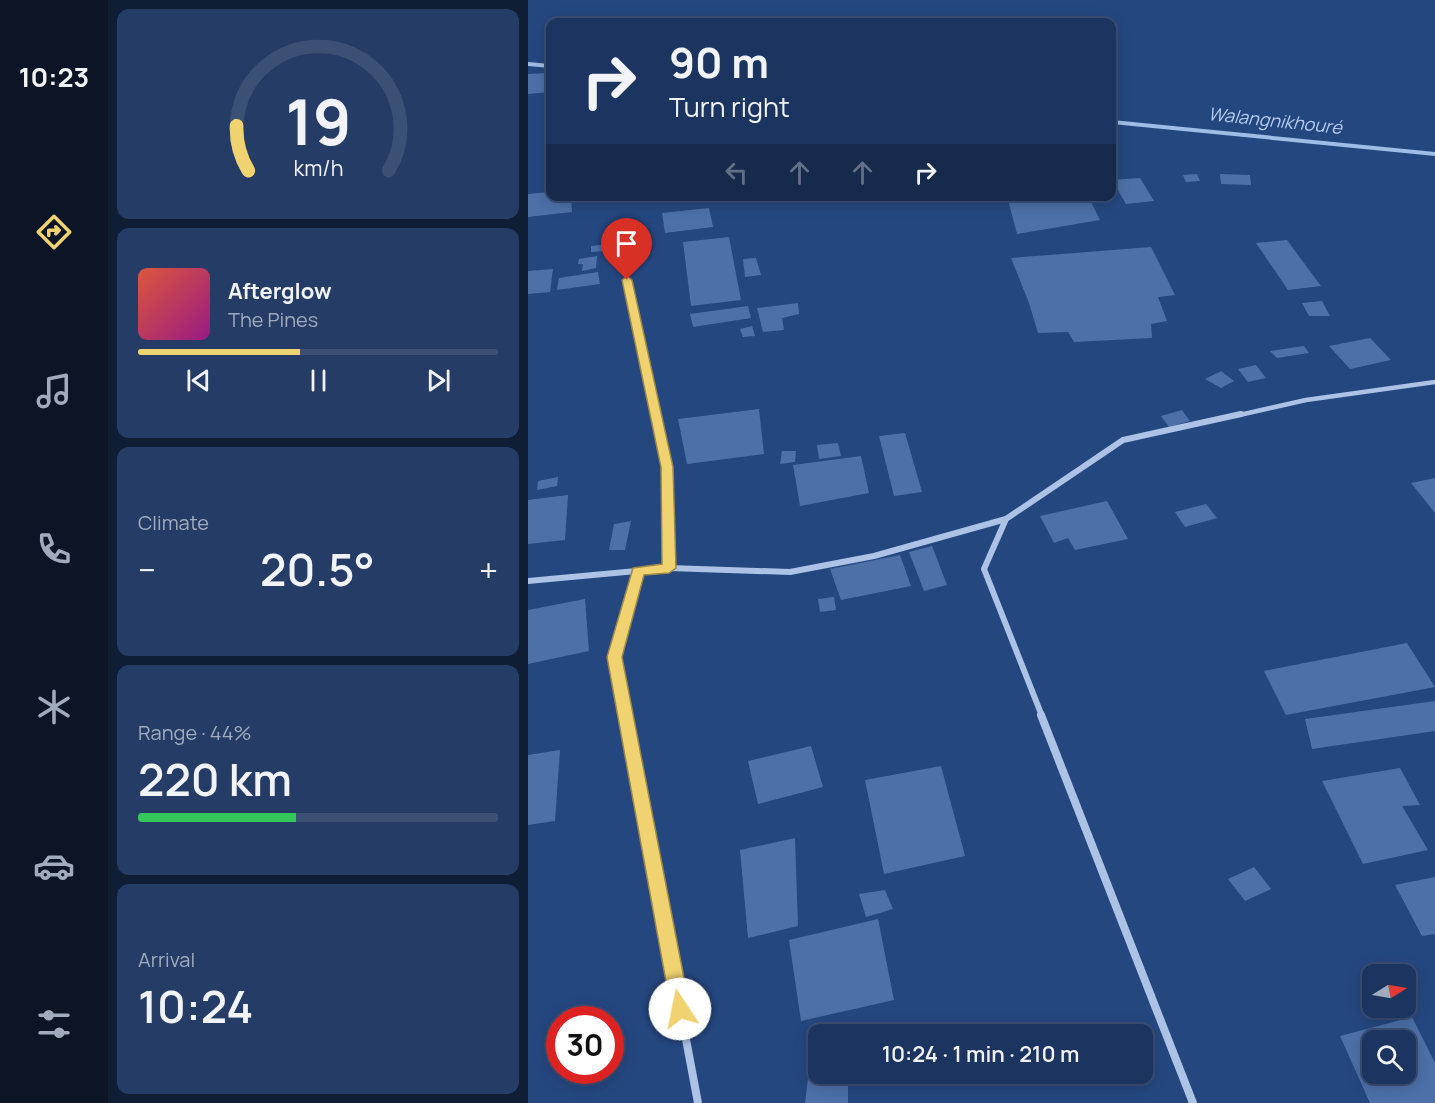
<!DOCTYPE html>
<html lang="en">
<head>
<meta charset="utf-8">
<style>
	:root { --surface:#1c3560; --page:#253d66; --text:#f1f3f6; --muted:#a0abbd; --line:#3a5075; --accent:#f0d370 }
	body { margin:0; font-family:Manrope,sans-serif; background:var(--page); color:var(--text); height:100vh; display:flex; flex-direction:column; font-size:22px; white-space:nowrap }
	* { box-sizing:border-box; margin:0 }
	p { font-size:20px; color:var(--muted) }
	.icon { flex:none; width:33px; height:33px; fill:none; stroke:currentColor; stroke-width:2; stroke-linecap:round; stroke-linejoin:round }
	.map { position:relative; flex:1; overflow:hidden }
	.details { display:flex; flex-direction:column; gap:9px; padding:9px; background:#0f1d35; width:420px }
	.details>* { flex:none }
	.top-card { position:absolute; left:18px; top:18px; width:570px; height:183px; border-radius:12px; box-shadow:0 3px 15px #0003,0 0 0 2px var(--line); background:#1c3560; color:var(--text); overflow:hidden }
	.needle { width:39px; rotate:79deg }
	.buttons { position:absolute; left:834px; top:964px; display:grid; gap:12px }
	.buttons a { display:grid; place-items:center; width:54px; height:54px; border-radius:12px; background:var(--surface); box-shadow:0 3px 15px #0003,0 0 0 2px var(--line); font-size:30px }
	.speed { position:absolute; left:18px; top:1006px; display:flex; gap:12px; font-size:30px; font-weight:700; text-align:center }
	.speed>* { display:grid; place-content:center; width:78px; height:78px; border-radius:50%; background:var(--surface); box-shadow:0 3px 15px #0003,0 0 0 2px var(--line); line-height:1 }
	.speed .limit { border:9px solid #d22; background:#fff; color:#111 }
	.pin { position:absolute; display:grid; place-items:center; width:51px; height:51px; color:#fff; margin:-62px -26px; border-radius:50% 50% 50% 0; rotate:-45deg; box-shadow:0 0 6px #0007 }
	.pin .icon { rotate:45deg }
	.me { position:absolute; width:66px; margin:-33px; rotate:349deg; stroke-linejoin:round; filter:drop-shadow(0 0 4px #0008) }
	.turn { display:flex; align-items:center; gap:21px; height:126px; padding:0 24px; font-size:27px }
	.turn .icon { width:78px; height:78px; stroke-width:2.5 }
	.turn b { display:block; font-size:42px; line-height:51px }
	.lanes { display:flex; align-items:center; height:57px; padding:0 24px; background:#0003; justify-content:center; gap:30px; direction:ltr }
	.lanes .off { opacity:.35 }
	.big { font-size:45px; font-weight:600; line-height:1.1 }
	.details .widget { flex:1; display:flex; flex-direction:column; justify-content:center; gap:9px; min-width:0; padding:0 21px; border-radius:12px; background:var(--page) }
	.details .dial { align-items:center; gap:0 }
	.dial svg { height:156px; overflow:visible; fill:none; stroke:var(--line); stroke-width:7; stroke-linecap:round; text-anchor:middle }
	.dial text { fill:var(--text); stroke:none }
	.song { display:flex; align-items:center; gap:18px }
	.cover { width:72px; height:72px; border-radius:9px; background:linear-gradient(135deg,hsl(10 70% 55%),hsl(310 70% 35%)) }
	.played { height:6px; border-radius:3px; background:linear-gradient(90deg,var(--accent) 45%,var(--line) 45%) }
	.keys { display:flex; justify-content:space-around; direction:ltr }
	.heat { display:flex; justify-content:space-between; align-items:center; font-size:33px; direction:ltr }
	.charge { height:9px; border-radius:4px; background:linear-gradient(90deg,#34c759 44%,var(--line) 0) }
	.trip { position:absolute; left:280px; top:1024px; width:345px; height:60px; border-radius:12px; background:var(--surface); box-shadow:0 3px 15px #0003,0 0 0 2px var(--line); font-weight:600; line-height:60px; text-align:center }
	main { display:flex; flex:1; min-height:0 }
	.menu { display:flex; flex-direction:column; width:108px; justify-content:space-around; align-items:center; background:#0b1526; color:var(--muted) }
	.menu .icon { width:42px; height:42px }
	.menu .selected { color:var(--accent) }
	.menu b { font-size:27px; color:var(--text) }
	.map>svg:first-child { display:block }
</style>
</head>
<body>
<main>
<nav class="menu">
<b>10:23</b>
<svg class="icon selected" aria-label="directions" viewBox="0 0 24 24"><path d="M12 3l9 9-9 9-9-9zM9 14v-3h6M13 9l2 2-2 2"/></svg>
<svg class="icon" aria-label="music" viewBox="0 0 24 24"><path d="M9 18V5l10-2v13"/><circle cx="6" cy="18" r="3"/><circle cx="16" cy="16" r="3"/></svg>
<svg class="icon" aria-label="phone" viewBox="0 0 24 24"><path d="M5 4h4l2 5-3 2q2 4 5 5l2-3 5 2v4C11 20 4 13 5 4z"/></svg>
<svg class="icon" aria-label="climate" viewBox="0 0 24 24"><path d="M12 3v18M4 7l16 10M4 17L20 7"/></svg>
<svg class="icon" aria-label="car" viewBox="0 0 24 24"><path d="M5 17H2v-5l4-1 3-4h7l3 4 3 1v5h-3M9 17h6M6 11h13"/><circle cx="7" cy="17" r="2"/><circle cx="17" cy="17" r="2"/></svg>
<svg class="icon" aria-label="filters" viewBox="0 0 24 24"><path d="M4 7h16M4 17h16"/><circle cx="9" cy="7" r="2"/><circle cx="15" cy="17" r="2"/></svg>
</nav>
<section class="details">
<div class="widget dial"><svg viewBox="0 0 100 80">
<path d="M14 69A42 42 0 1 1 86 69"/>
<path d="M14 69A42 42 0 0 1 8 46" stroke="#f0d370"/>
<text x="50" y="56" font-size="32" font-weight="700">19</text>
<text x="50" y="72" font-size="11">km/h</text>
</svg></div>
<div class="widget">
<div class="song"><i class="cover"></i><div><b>Afterglow</b><p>The Pines</p></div></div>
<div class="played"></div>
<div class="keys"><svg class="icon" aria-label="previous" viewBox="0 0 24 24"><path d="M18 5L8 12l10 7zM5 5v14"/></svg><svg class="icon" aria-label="pause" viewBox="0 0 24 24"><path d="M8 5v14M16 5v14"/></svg><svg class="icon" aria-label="next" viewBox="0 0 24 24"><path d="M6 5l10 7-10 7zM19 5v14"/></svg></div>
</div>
<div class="widget"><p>Climate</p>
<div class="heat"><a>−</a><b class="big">20.5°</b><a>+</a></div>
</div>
<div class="widget"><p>Range · 44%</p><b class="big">220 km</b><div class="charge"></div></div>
<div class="widget"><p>Arrival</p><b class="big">10:24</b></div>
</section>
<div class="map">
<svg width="907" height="1103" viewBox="0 0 907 1103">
	<rect width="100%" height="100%" fill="#254780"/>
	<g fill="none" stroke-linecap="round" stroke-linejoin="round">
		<path fill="#a0bde7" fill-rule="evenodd" d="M 0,62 L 22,64 L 22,68 L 0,66 Z
			M 584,120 L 907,152 L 907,156 L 584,124 Z"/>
	</g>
	<path fill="#4d70a9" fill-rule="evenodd" d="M 22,73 L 22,92 L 0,94 L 0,74 Z
		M 669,174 L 672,181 L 658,182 L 655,175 Z
		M 692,174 L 722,175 L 723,185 L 693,184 Z
		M 612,178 L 626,201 L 598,204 L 584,180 Z
		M 22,192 L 22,196 L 43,196 L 44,212 L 0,217 L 0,194 Z
		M 479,196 L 560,196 L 572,220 L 489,234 Z
		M 181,208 L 185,227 L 137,233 L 134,213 Z
		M 201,237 L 213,300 L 163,306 L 155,242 Z
		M 759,240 L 793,286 L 760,290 L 728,243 Z
		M 79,244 L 79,251 L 63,252 L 63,246 Z
		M 623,247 L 647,295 L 630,297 L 639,321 L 623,324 L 624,338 L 546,342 L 540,332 L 510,333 L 501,303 L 483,258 Z
		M 69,256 L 68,268 L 54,271 L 55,264 L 50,264 L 51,259 Z
		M 228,258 L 233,275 L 217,277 L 215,259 Z
		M 25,269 L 22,292 L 0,294 L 0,271 Z
		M 70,272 L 72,284 L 29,290 L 31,278 Z
		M 794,301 L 802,316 L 781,316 L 774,303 Z
		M 270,303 L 271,314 L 254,318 L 256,330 L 235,332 L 229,308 Z
		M 220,306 L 223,318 L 165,327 L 162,314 Z
		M 224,326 L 227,336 L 215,337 L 212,329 Z
		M 842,338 L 863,360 L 822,369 L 801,346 Z
		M 776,346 L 781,353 L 749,358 L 742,351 Z
		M 728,365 L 738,378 L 720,382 L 710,369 Z
		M 693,371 L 706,381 L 693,388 L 677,379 Z
		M 231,409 L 236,454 L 159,464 L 150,419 Z
		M 654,410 L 662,421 L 641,427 L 633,416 Z
		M 377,433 L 394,492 L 366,496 L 351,436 Z
		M 310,443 L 313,456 L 291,459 L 289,445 Z
		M 254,451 L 268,451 L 267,462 L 252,464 Z
		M 333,456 L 341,493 L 272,506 L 265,465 Z
		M 30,477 L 29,486 L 9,490 L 10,481 Z
		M 907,478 L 907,513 L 883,483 Z
		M 40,495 L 37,540 L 0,544 L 0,500 Z
		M 579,501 L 600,539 L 547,550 L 540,538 L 526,543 L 512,516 Z
		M 678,504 L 689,518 L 657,527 L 647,512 Z
		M 103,521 L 97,550 L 81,550 L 86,524 Z
		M 404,546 L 419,585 L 396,591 L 381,552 Z
		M 372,555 L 383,586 L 313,600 L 302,569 Z
		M 306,597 L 308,610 L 292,612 L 290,599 Z
		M 57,599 L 61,651 L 0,664 L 0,610 Z
		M 879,643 L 907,687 L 758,715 L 736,671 Z
		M 907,701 L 907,731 L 784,749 L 777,719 Z
		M 283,746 L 295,787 L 230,804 L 220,761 Z
		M 32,750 L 27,821 L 0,825 L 0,755 Z
		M 413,766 L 437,856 L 356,874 L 337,780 Z
		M 872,768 L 892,805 L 874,806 L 900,850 L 835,864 L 794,781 Z
		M 267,838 L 270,926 L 220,938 L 212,850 Z
		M 726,867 L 743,889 L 717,901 L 700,879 Z
		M 907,877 L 907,934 L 894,936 L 867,885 Z
		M 357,890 L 365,909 L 338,917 L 331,894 Z
		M 350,919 L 366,1000 L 273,1021 L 261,940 Z
		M 884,1017 L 907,1063 L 907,1103 L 842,1103 L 812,1036 ZM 844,1041 L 878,1041 L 878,1074 L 844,1074 Z
		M 291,1069 L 291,1074 L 320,1074 L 320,1103 L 277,1103 L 281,1070 Z"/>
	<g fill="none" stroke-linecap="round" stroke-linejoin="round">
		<path stroke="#acc3e6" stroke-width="4.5" d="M 89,233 L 128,416
			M 707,416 L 778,400 L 907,382"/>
		<path stroke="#acc3e6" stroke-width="6" d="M 128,414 L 139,467 L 141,568
			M 0,581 L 141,568 L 262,572 L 346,556 L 478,519
			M 97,716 L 86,657 L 110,571
			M 514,716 L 456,569 L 478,519 L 595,440 L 713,414"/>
		<path stroke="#acc3e6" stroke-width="8" d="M 97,715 L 170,1103
			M 513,715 L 665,1103"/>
	</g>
	<path fill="#f0d370" stroke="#9c8949" stroke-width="1.5" d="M 99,276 L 104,280 L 145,467 L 148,568 L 141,573 L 116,575 L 94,657 L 162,1009 L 159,1016 L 152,1018 L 146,1016 L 143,1009 L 79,657 L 105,568 L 134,564 L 133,467 L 94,280 Z"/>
	<g text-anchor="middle" stroke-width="5" stroke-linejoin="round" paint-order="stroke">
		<g font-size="18" font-style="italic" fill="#b7cdee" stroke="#254780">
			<text transform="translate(747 121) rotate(6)" y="6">Walangnikhouré</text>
		</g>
	</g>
</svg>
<div class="buttons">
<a><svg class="needle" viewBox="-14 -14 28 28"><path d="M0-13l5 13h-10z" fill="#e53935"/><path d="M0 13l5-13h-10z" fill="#a0abbd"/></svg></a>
<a><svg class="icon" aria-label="search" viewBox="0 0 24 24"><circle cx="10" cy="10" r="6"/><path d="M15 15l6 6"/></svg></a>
</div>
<div class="speed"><div class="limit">30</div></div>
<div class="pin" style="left:99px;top:280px;background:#d93025"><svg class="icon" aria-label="arrive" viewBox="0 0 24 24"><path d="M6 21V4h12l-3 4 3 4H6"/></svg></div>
<svg class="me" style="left:152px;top:1009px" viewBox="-20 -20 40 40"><circle r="19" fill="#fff"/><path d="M0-13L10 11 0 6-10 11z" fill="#f0d370"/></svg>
<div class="trip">10:24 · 1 min · 210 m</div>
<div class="top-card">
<div class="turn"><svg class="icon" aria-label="right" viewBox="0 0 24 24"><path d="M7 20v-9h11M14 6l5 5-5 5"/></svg><div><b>90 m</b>Turn right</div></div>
<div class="lanes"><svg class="icon off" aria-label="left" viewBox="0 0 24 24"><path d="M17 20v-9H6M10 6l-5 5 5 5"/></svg><svg class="icon off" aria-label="ahead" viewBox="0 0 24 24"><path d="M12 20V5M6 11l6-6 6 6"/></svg><svg class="icon off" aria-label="ahead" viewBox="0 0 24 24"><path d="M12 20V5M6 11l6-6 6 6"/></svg><svg class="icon" aria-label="right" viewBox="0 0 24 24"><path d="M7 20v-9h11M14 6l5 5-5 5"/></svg></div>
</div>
</div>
</main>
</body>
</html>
